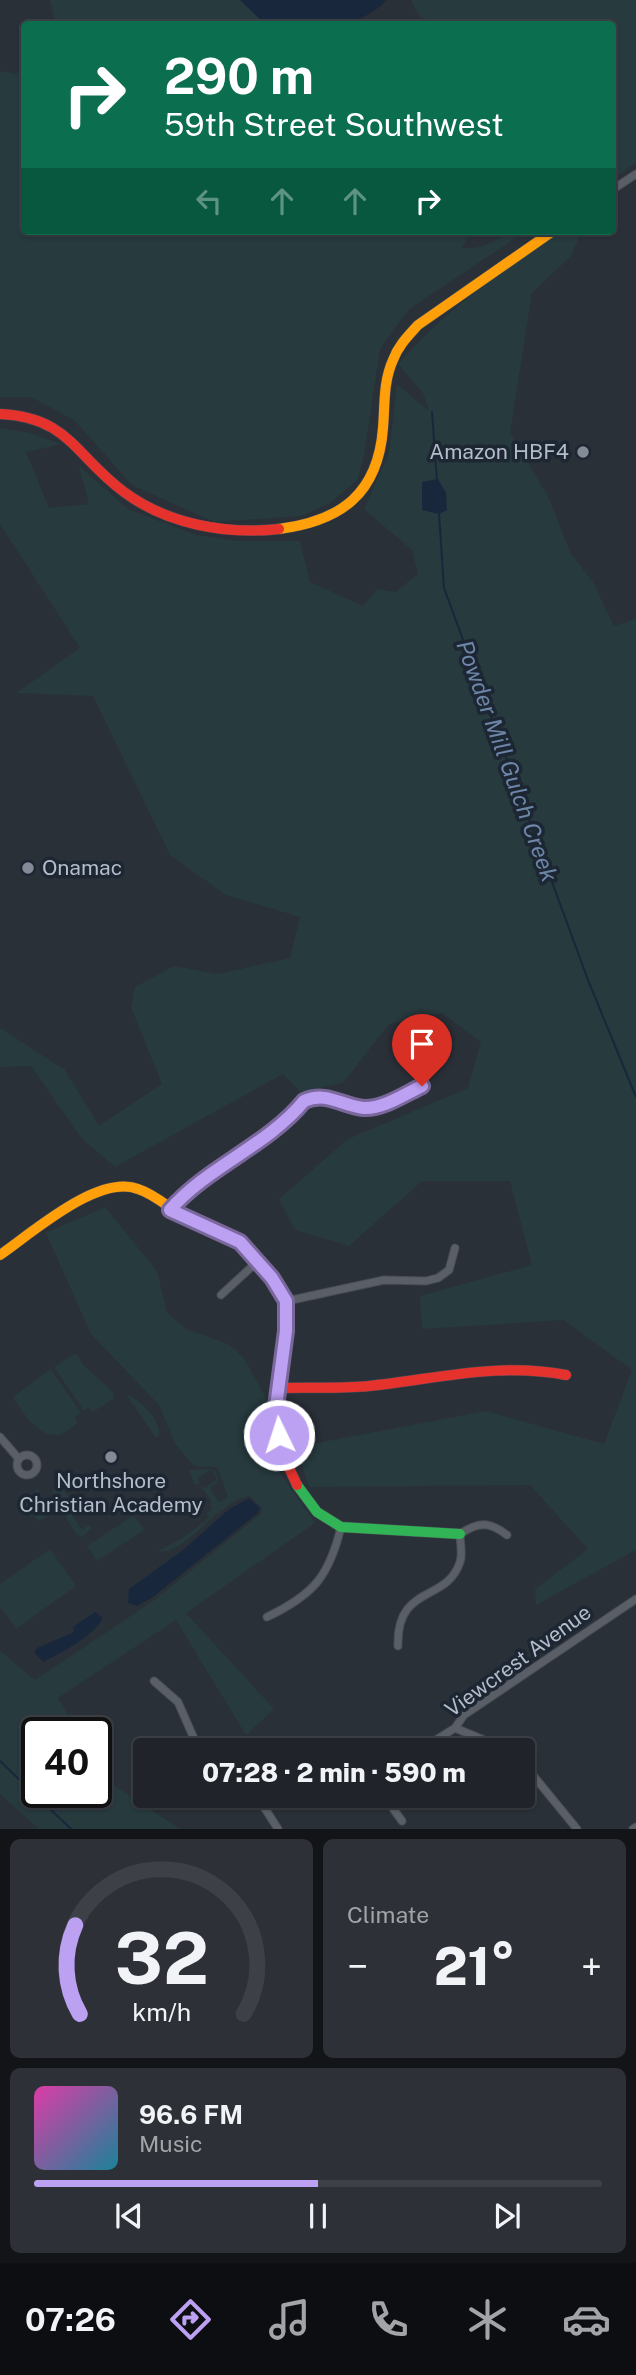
<!DOCTYPE html>
<html lang="en">
<head>
<meta charset="utf-8">
<style>
	:root { --surface:#20242a; --page:#2d3036; --text:#f1f3f6; --muted:#a2a4a8; --line:#3d4147; --accent:#bca0f2 }
	body { margin:0; font-family:"Public Sans",sans-serif; background:var(--page); color:var(--text); height:100vh; display:flex; flex-direction:column; font-size:26px; white-space:nowrap }
	* { box-sizing:border-box; margin:0 }
	p { font-size:23px; color:var(--muted) }
	.icon { flex:none; width:38px; height:38px; fill:none; stroke:currentColor; stroke-width:2; stroke-linecap:round; stroke-linejoin:round }
	.map { position:relative; height:1829px; overflow:hidden }
	.details { display:flex; flex-direction:column; gap:10px; padding:10px; background:#121417; flex:1 }
	.details>* { flex:none }
	.hud { position:absolute; left:21px; top:21px; width:595px; height:214px; border-radius:7px; box-shadow:0 2px 5px #0004,0 0 0 2px var(--line); background:#0b6e4f; color:#fff; overflow:hidden }
	.speed { position:absolute; left:21px; top:1717px; display:flex; gap:14px; font-size:35px; font-weight:700; text-align:center }
	.speed>* { display:grid; place-content:center; width:91px; height:91px; border-radius:50%; background:var(--surface); box-shadow:0 2px 5px #0004,0 0 0 2px var(--line); line-height:1 }
	.speed .limit { border:4px solid #111; border-radius:10px; background:#fff; color:#111 }
	.pin { position:absolute; display:grid; place-items:center; width:60px; height:60px; color:#fff; margin:-72px -30px; border-radius:50% 50% 50% 0; rotate:-45deg; box-shadow:0 0 7px #0007 }
	.pin .icon { rotate:45deg }
	.me { position:absolute; width:77px; margin:-38px; rotate:356deg; stroke-linejoin:round; filter:drop-shadow(0 0 5px #0008) }
	.turn { display:flex; align-items:center; gap:24px; height:147px; padding:0 28px; font-size:32px }
	.turn .icon { width:91px; height:91px; stroke-width:2.5 }
	.turn b { display:block; font-size:49px; line-height:60px }
	.lanes { display:flex; align-items:center; height:66px; padding:0 28px; background:#0003; justify-content:center; gap:35px; direction:ltr }
	.lanes .off { opacity:.35 }
	.big { font-size:52px; font-weight:800; line-height:1.1 }
	.details .widget { flex:1; display:flex; flex-direction:column; justify-content:center; gap:10px; min-width:0; padding:0 24px; border-radius:10px; background:var(--page) }
	.details .dial { align-items:center; gap:0 }
	.dial svg { height:182px; overflow:visible; fill:none; stroke:var(--line); stroke-width:7; stroke-linecap:round; text-anchor:middle }
	.dial text { fill:var(--text); stroke:none }
	.song { display:flex; align-items:center; gap:21px }
	.cover { width:84px; height:84px; border-radius:10px; background:linear-gradient(135deg,hsl(320 70% 55%),hsl(190 70% 35%)) }
	.played { height:7px; border-radius:4px; background:linear-gradient(90deg,var(--accent) 50%,var(--line) 50%) }
	.keys { display:flex; justify-content:space-around; direction:ltr }
	.heat { display:flex; justify-content:space-between; align-items:center; font-size:38px; direction:ltr }
	.details .tiles { flex:1; display:grid; gap:10px; grid-template-columns:1fr 1fr }
	.widget:last-child { grid-column:span 2 }
	.trip { position:absolute; left:133px; top:1738px; width:402px; height:70px; border-radius:7px; background:var(--surface); box-shadow:0 2px 5px #0004,0 0 0 2px var(--line); font-weight:800; line-height:70px; text-align:center }
	.tabs { display:flex; height:112px; justify-content:space-around; align-items:center; background:#0d0e11; color:var(--muted) }
	.tabs .icon { width:49px; height:49px }
	.tabs .active { color:var(--accent) }
	.tabs b { font-size:32px; color:var(--text) }
	.map>svg:first-child { display:block }
</style>
</head>
<body>
<div class="map">
<svg width="636" height="1829" viewBox="0 0 636 1829">
	<rect width="100%" height="100%" fill="#2a3038"/>
	<path fill="#273a3e" d="M 50,0 L 240,0 L 265,24 L 56,24 Z
		M 411,0 L 636,0 L 636,163 L 613,179 L 612,24 L 431,24 L 418,14 Z
		M 24,65 L 24,231 L 472,231 L 461,248 C 493,251 496,231 526,231 L 408,310 L 380,349 L 364,456 L 357,480 L 330,503 L 301,516 L 214,522 L 132,485 L 75,421 L 31,397 L 0,397 L 0,71 L 16,74 Z
		M 562,231 L 582,231 L 571,256 L 532,293 L 510,433 L 548,496 L 571,554 L 593,582 L 614,626 L 636,619 L 636,1550 L 536,1605 L 535,1589 L 588,1549 L 530,1485 L 309,1487 L 296,1447 L 486,1411 L 604,1444 L 632,1370 L 564,1320 L 422,1329 L 420,1296 L 532,1265 L 510,1181 L 422,1181 L 349,1246 L 295,1230 L 279,1199 L 348,1139 L 468,1088 L 481,1042 L 442,1013 L 389,1024 L 343,1083 L 300,1092 L 283,1074 L 115,1167 L 82,1139 L 31,1066 L 0,1067 L 0,1028 L 65,1070 L 99,1126 L 162,1084 L 131,1007 L 135,987 L 174,966 L 218,974 L 290,958 L 300,917 L 226,895 L 170,855 L 93,696 L 16,693 L 80,648 L 0,524 L 0,428 L 30,433 L 61,444 L 26,452 L 49,508 L 89,504 L 79,466 L 128,509 L 196,535 L 238,541 L 300,541 L 310,582 L 363,606 L 377,589 L 395,592 L 418,574 L 412,550 L 364,509 L 389,453 L 397,384 L 429,411 L 423,393 L 398,364 C 444,310 503,271 562,231 Z
		M 105,1207 L 157,1271 L 167,1313 L 186,1329 L 228,1344 L 243,1357 L 268,1401 L 278,1470 L 315,1523 L 186,1613 L 274,1709 L 246,1735 L 176,1620 L 58,1698 L 78,1732 L 37,1732 L 37,1792 L 96,1792 L 96,1764 L 106,1780 L 180,1829 L 39,1829 L 0,1794 L 0,1651 L 35,1680 L 156,1599 L 262,1513 L 262,1508 L 250,1496 C 218,1500 183,1558 158,1551 L 183,1538 L 209,1518 L 206,1514 L 212,1509 L 210,1499 L 200,1485 L 205,1488 L 217,1479 L 211,1469 L 198,1478 L 200,1483 L 195,1485 L 189,1470 L 209,1469 C 215,1469 218,1475 218,1481 L 210,1488 L 219,1502 L 228,1497 L 217,1467 L 194,1466 L 176,1445 L 159,1405 L 91,1334 L 46,1233 Z
		M 76,1353 L 84,1366 L 114,1393 L 113,1399 L 93,1412 L 89,1407 L 84,1411 L 54,1367 L 61,1363 L 59,1358 L 62,1362 Z
		M 51,1369 L 81,1413 L 75,1417 L 78,1422 C 73,1426 65,1434 59,1435 C 38,1437 23,1413 13,1397 Z
		M 127,1396 L 131,1396 C 144,1405 161,1419 159,1436 L 156,1438 Z
		M 58,1481 L 69,1498 L 59,1505 L 52,1493 Z
		M 38,1489 L 50,1515 L 38,1521 L 34,1515 L 30,1517 L 19,1499 Z
		M 72,1500 L 74,1502 L 67,1507 L 82,1530 L 89,1525 L 92,1529 L 82,1537 L 77,1535 L 60,1508 Z
		M 134,1515 L 144,1530 L 97,1561 L 87,1546 Z
		M 50,1549 L 76,1586 L 16,1629 L 0,1606 L 0,1584 Z"/>
	<path fill="#19273c" d="M 240,0 L 387,0 C 353,35 310,24 265,24 Z
		M 438,479 L 446,493 L 447,510 L 439,514 L 422,510 L 422,482 Z
		M 249,1498 L 260,1508 L 258,1513 L 153,1597 L 137,1606 L 128,1603 L 129,1589 L 183,1550 L 228,1510 Z
		M 95,1612 L 103,1618 C 92,1637 63,1652 43,1662 L 34,1652 L 37,1648 L 74,1632 L 73,1627 Z"/>
	<g fill="none" stroke-linecap="round" stroke-linejoin="round">
		<path stroke="#19273c" stroke-width="2" d="M 432,412 L 437,481
			M 439,514 L 444,588 L 588,980 L 636,1097
			M 0,1761 L 71,1829"/>
		<g stroke="#484c55" stroke-width="9">
			<path id="street" d="M 612,190 L 636,174
				M 221,1295 L 258,1261
				M 287,1301 L 384,1280 L 426,1281 L 438,1278 L 449,1270 L 455,1248
				M 0,1437 L 19,1459
				M17 1465a10 10 0 1 1 20 0a10 10 0 1 1-20 0Z
				M 267,1617 C 313,1595 329,1577 341,1527
				M 398,1646 C 396,1584 447,1603 460,1562 C 463,1554 460,1543 460,1534 C 478,1522 489,1521 507,1535
				M 154,1681 L 178,1702 L 199,1750
				M 455,1728 L 508,1750
				M 314,1750 L 324,1743
				M 420,1750 L 455,1728 L 464,1715 L 636,1599
				M 523,1763 L 577,1829
				M 257,1796 L 278,1829
				M 384,1796 L 402,1821
				M 633,1829 L 636,1827"/>
		</g>
		<g stroke="#484c55" stroke-width="11">
			<path id="fast" d="M 297,1485 L 317,1512 L 341,1527 L 460,1534"/>
		</g>
		<g stroke="#484c55" stroke-width="11">
			<path id="slow" d="M 279,529 C 341,521 378,494 383,428 C 385,405 383,382 393,360 C 398,346 408,336 418,325 L 553,231
				M 0,1255 C 32,1233 98,1174 138,1189 C 157,1195 172,1211 189,1220 C 205,1229 223,1233 239,1242"/>
		</g>
		<g stroke="#484c55" stroke-width="11">
			<path id="jam" d="M 0,414 C 69,417 75,456 124,492 C 167,524 226,535 279,529
				M 170,1210 L 202,1181 L 273,1131 L 304,1101 L 327,1098 L 371,1107 L 394,1100 L 422,1085
				M 239,1242 L 265,1266 L 287,1303 L 278,1419 L 283,1455 L 297,1485
				M 278,1388 C 308,1387 339,1389 369,1386 C 436,1379 498,1362 566,1375"/>
		</g>
		<use href="#street" stroke="#5a5e66" stroke-width="7"/>
		<use href="#fast" stroke="#30b455" stroke-width="10"/>
		<use href="#slow" stroke="#ff9f0a" stroke-width="10"/>
		<use href="#jam" stroke="#e5322d" stroke-width="10"/>
	</g>
	<g fill="none" stroke-linecap="round" stroke-linejoin="round">
		<g stroke="#7a689d" stroke-width="18">
			<path id="route" d="M 279,1435 L 275,1414 L 286,1331 L 286,1301 L 272,1278 L 240,1242 L 170,1210 C 208,1166 267,1146 304,1101 C 327,1091 342,1106 364,1108 C 383,1109 405,1094 422,1086"/>
		</g>
		<use href="#route" stroke="#bca0f2" stroke-width="12"/>
	</g>
	<g fill="#848b96" stroke="#1d2633" stroke-width="2.5">
		<circle cx="583" cy="452" r="7"/>
		<circle cx="28" cy="868" r="7"/>
		<circle cx="111" cy="1457" r="7"/>
	</g>
	<g text-anchor="middle" stroke-width="7" stroke-linejoin="round" paint-order="stroke">
		<g font-size="21" fill="#b4bcc9" stroke="#1d2633" text-anchor="end">
			<text x="569" y="459">Amazon HBF4</text>
			<text x="42" y="875" text-anchor="start">Onamac</text>
			<text x="111" y="1488" text-anchor="middle">Northshore<tspan x="111" dy="24">Christian Academy</tspan></text>
		</g>
		<g font-size="21" fill="#b4bcc9" stroke="#1d2633">
			<text transform="translate(518 1661) rotate(-36)" y="7">Viewcrest Avenue</text>
		</g>
		<g font-size="23" font-style="italic" fill="#6d86a8" stroke="#1d2633">
			<text transform="translate(507 761) rotate(70)" y="8">Powder Mill Gulch Creek</text>
		</g>
	</g>
</svg>
<div class="speed"><div class="limit">40</div></div>
<div class="pin" style="left:422px;top:1086px;background:#d93025"><svg class="icon" aria-label="arrive" viewBox="0 0 24 24"><path d="M6 21V4h12l-3 4 3 4H6"/></svg></div>
<svg class="me" style="left:279px;top:1435px" viewBox="-20 -20 40 40"><circle r="17" fill="#bca0f2" stroke="#fff" stroke-width="3"/><path d="M0-11L8 9 0 5-8 9z" fill="#fff"/></svg>
<div class="trip">07:28 · 2 min · 590 m</div>
<div class="hud">
<div class="turn"><svg class="icon" aria-label="right" viewBox="0 0 24 24"><path d="M7 20v-9h11M14 6l5 5-5 5"/></svg><div><b>290 m</b>59th Street Southwest</div></div>
<div class="lanes"><svg class="icon off" aria-label="left" viewBox="0 0 24 24"><path d="M17 20v-9H6M10 6l-5 5 5 5"/></svg><svg class="icon off" aria-label="ahead" viewBox="0 0 24 24"><path d="M12 20V5M6 11l6-6 6 6"/></svg><svg class="icon off" aria-label="ahead" viewBox="0 0 24 24"><path d="M12 20V5M6 11l6-6 6 6"/></svg><svg class="icon" aria-label="right" viewBox="0 0 24 24"><path d="M7 20v-9h11M14 6l5 5-5 5"/></svg></div>
</div>
</div>
<section class="details">
<div class="tiles">
<div class="widget dial"><svg viewBox="0 0 100 80">
<path d="M14 69A42 42 0 1 1 86 69"/>
<path d="M14 69A42 42 0 0 1 12 30" stroke="#bca0f2"/>
<text x="50" y="56" font-size="32" font-weight="700">32</text>
<text x="50" y="72" font-size="11">km/h</text>
</svg></div>
<div class="widget"><p>Climate</p>
<div class="heat"><a>−</a><b class="big">21°</b><a>+</a></div>
</div>
<div class="widget">
<div class="song"><i class="cover"></i><div><b>96.6 FM</b><p>Music</p></div></div>
<div class="played"></div>
<div class="keys"><svg class="icon" aria-label="previous" viewBox="0 0 24 24"><path d="M18 5L8 12l10 7zM5 5v14"/></svg><svg class="icon" aria-label="pause" viewBox="0 0 24 24"><path d="M8 5v14M16 5v14"/></svg><svg class="icon" aria-label="next" viewBox="0 0 24 24"><path d="M6 5l10 7-10 7zM19 5v14"/></svg></div>
</div>
</div>
</section>
<nav class="tabs">
<b>07:26</b>
<svg class="icon active" aria-label="directions" viewBox="0 0 24 24"><path d="M12 3l9 9-9 9-9-9zM9 14v-3h6M13 9l2 2-2 2"/></svg>
<svg class="icon" aria-label="music" viewBox="0 0 24 24"><path d="M9 18V5l10-2v13"/><circle cx="6" cy="18" r="3"/><circle cx="16" cy="16" r="3"/></svg>
<svg class="icon" aria-label="phone" viewBox="0 0 24 24"><path d="M5 4h4l2 5-3 2q2 4 5 5l2-3 5 2v4C11 20 4 13 5 4z"/></svg>
<svg class="icon" aria-label="climate" viewBox="0 0 24 24"><path d="M12 3v18M4 7l16 10M4 17L20 7"/></svg>
<svg class="icon" aria-label="car" viewBox="0 0 24 24"><path d="M5 17H2v-5l4-1 3-4h7l3 4 3 1v5h-3M9 17h6M6 11h13"/><circle cx="7" cy="17" r="2"/><circle cx="17" cy="17" r="2"/></svg>
</nav>
</body>
</html>
